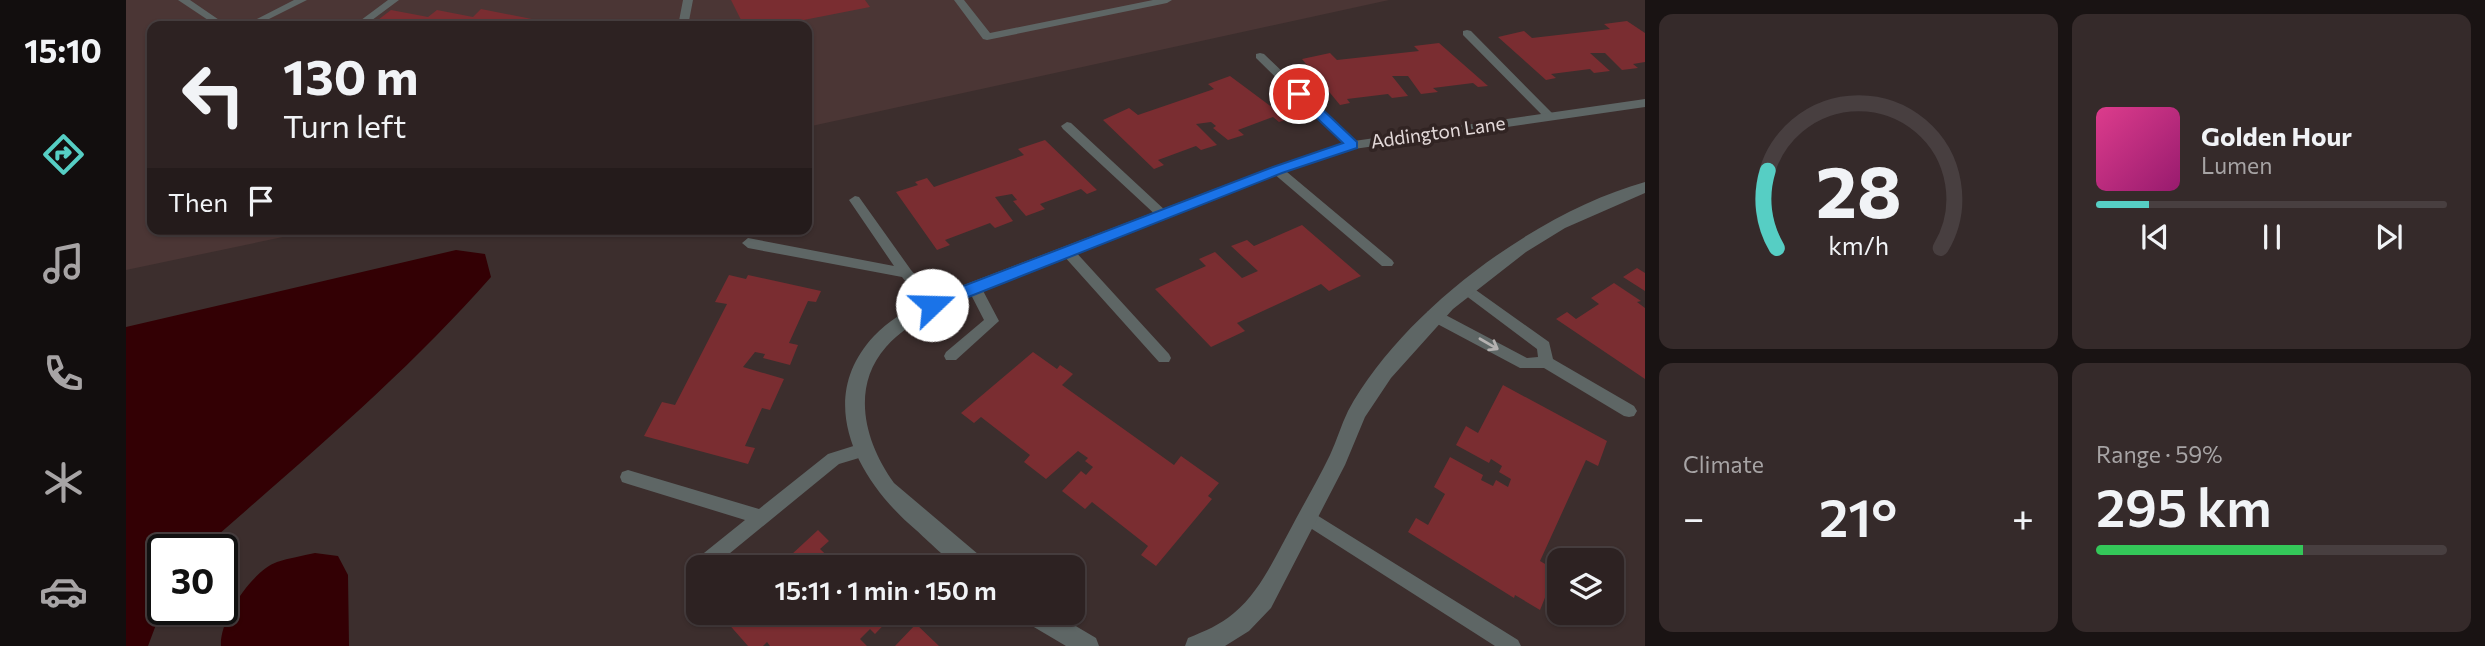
<!DOCTYPE html>
<html lang="en">
<head>
<meta charset="utf-8">
<style>
	:root { --surface:#2d2222; --page:#352a2a; --text:#f1f3f6; --muted:#a7a4a5; --line:#483f40; --accent:#56cec4 }
	body { margin:0; font-family:Commissioner,sans-serif; background:var(--page); color:var(--text); height:100vh; display:flex; flex-direction:column; font-size:26px; white-space:nowrap }
	* { box-sizing:border-box; margin:0 }
	p { font-size:23px; color:var(--muted) }
	.icon { flex:none; width:38px; height:38px; fill:none; stroke:currentColor; stroke-width:2; stroke-linecap:round; stroke-linejoin:round }
	.map { position:relative; flex:1; overflow:hidden }
	.panel { display:flex; flex-direction:column; gap:14px; padding:14px; background:#191313; width:840px }
	.panel>* { flex:none }
	.hud { position:absolute; left:21px; top:21px; width:665px; height:214px; border-radius:14px; box-shadow:0 2px 5px #0004,0 0 0 2px var(--line); background:#2d2222; color:var(--text); overflow:hidden }
	.tools { position:absolute; left:1421px; top:548px; display:grid; gap:14px }
	.tools a { display:grid; place-items:center; width:77px; height:77px; border-radius:14px; background:var(--surface); box-shadow:0 2px 5px #0004,0 0 0 2px var(--line); font-size:35px }
	.speed { position:absolute; left:21px; top:534px; display:flex; gap:14px; font-size:35px; font-weight:700; text-align:center }
	.speed>* { display:grid; place-content:center; width:91px; height:91px; border-radius:50%; background:var(--surface); box-shadow:0 2px 5px #0004,0 0 0 2px var(--line); line-height:1 }
	.speed .limit { border:4px solid #111; border-radius:10px; background:#fff; color:#111 }
	.pin { position:absolute; display:grid; place-items:center; width:60px; height:60px; color:#fff; margin:-30px; border:4px solid #fff; border-radius:50%; box-shadow:0 2px 7px #0007 }
	.me { position:absolute; width:77px; margin:-38px; rotate:69deg; stroke-linejoin:round; filter:drop-shadow(0 0 5px #0008) }
	.turn { display:flex; align-items:center; gap:24px; height:147px; padding:0 21px; font-size:32px }
	.turn .icon { width:91px; height:91px; stroke-width:2.5 }
	.turn b { display:block; font-size:49px; line-height:60px }
	.then { display:flex; align-items:center; height:66px; padding:0 21px; background:#0003; gap:14px; font-size:26px }
	.big { font-size:52px; font-weight:600; line-height:1.1 }
	.panel .card { flex:1; display:flex; flex-direction:column; justify-content:center; gap:10px; min-width:0; padding:0 24px; border-radius:14px; background:var(--page) }
	.panel .dial { align-items:center; gap:0 }
	.dial svg { height:182px; overflow:visible; fill:none; stroke:var(--line); stroke-width:7; stroke-linecap:round; text-anchor:middle }
	.dial text { fill:var(--text); stroke:none }
	.song { display:flex; align-items:center; gap:21px }
	.cover { width:84px; height:84px; border-radius:10px; background:linear-gradient(135deg,hsl(330 70% 55%),hsl(320 70% 35%)) }
	.played { height:7px; border-radius:4px; background:linear-gradient(90deg,var(--accent) 15%,var(--line) 15%) }
	.keys { display:flex; justify-content:space-around; direction:ltr }
	.heat { display:flex; justify-content:space-between; align-items:center; font-size:38px; direction:ltr }
	.charge { height:10px; border-radius:5px; background:linear-gradient(90deg,#34c759 59%,var(--line) 0) }
	.panel .tiles { flex:1; display:grid; gap:14px; grid-template-columns:repeat(2,1fr) }
	.trip { position:absolute; left:560px; top:555px; width:399px; height:70px; border-radius:14px; background:var(--surface); box-shadow:0 2px 5px #0004,0 0 0 2px var(--line); font-weight:600; line-height:70px; text-align:center }
	main { display:flex; flex:1; min-height:0 }
	.tab-bar { display:flex; flex-direction:column; width:126px; justify-content:space-around; align-items:center; background:#120e0e; color:var(--muted) }
	.tab-bar .icon { width:49px; height:49px }
	.tab-bar .current { color:var(--accent) }
	.tab-bar b { font-size:32px; color:var(--text) }
	.map>svg:first-child { display:block }
</style>
</head>
<body>
<main>
<nav class="tab-bar">
<b>15:10</b>
<svg class="icon current" aria-label="directions" viewBox="0 0 24 24"><path d="M12 3l9 9-9 9-9-9zM9 14v-3h6M13 9l2 2-2 2"/></svg>
<svg class="icon" aria-label="music" viewBox="0 0 24 24"><path d="M9 18V5l10-2v13"/><circle cx="6" cy="18" r="3"/><circle cx="16" cy="16" r="3"/></svg>
<svg class="icon" aria-label="phone" viewBox="0 0 24 24"><path d="M5 4h4l2 5-3 2q2 4 5 5l2-3 5 2v4C11 20 4 13 5 4z"/></svg>
<svg class="icon" aria-label="climate" viewBox="0 0 24 24"><path d="M12 3v18M4 7l16 10M4 17L20 7"/></svg>
<svg class="icon" aria-label="car" viewBox="0 0 24 24"><path d="M5 17H2v-5l4-1 3-4h7l3 4 3 1v5h-3M9 17h6M6 11h13"/><circle cx="7" cy="17" r="2"/><circle cx="17" cy="17" r="2"/></svg>
</nav>
<div class="map">
<svg width="1519" height="646" viewBox="0 0 1519 646">
	<rect width="100%" height="100%" fill="#3c2e2d"/>
	<path fill="#4b3635" d="M 0,0 L 1263,0 L 681,127 L 681,26 L 26,26 L 26,229 L 195,229 L 0,270 Z"/>
	<path fill="#330004" d="M 330,250 L 359,254 L 365,277 C 278,376 175,462 76,549 L 37,550 L 37,606 L 22,646 L 0,646 L 0,327 Z
		M 189,553 L 212,556 L 222,575 L 223,646 L 95,646 C 93,620 126,571 151,562 C 163,558 176,556 189,553 Z"/>
	<path fill="#7a2d31" d="M 605,0 L 739,0 L 744,7 L 647,26 L 618,26 Z
		M 355,9 L 431,24 L 244,26 L 265,10 L 302,17 L 311,10 L 347,17 Z
		M 1501,21 L 1519,33 L 1519,62 L 1507,64 L 1512,68 L 1496,70 L 1479,53 L 1464,53 L 1484,71 L 1468,73 L 1464,69 L 1425,74 L 1430,78 L 1420,80 L 1372,37 L 1398,31 L 1406,38 L 1484,29 L 1478,24 Z
		M 1313,43 L 1362,86 L 1352,87 L 1347,83 L 1307,88 L 1312,92 L 1295,94 L 1282,76 L 1266,76 L 1282,96 L 1266,98 L 1262,94 L 1221,99 L 1224,103 L 1214,105 L 1176,59 L 1204,53 L 1211,60 L 1293,51 L 1288,46 Z
		M 1104,76 L 1162,119 L 1153,122 L 1147,117 L 1112,130 L 1118,135 L 1102,140 L 1087,128 L 1090,126 L 1085,122 L 1070,124 L 1091,145 L 1075,150 L 1070,146 L 1032,160 L 1038,165 L 1028,169 L 977,120 L 1003,108 L 1012,115 L 1088,89 L 1082,84 Z
		M 919,140 L 971,190 L 961,194 L 955,189 L 914,204 L 919,209 L 900,216 L 887,201 L 891,200 L 886,194 L 869,197 L 887,221 L 869,228 L 864,223 L 819,240 L 824,245 L 811,250 L 770,192 L 792,185 L 789,182 L 801,178 L 808,187 L 898,155 L 892,149 Z
		M 1176,225 L 1235,276 L 1203,291 L 1195,284 L 1111,323 L 1119,331 L 1085,347 L 1029,289 L 1080,266 L 1073,259 L 1089,252 L 1116,278 L 1132,271 L 1105,246 L 1121,240 L 1128,246 Z
		M 1511,268 L 1519,273 L 1519,291 L 1497,277 Z
		M 603,275 L 620,279 L 622,275 L 695,291 L 690,302 L 682,301 L 663,343 L 672,345 L 664,365 L 637,358 L 639,354 L 629,352 L 617,367 L 658,379 L 644,410 L 636,408 L 619,446 L 629,448 L 622,464 L 518,436 L 536,402 L 549,405 L 601,304 L 589,302 Z
		M 1488,283 L 1515,301 L 1511,302 L 1519,308 L 1519,379 L 1430,319 L 1441,312 L 1450,319 L 1473,304 L 1465,298 Z
		M 907,352 L 931,369 L 934,365 L 947,374 L 936,385 L 1048,465 L 1055,456 L 1093,483 L 1082,496 L 1086,499 L 1030,566 L 1015,555 L 1022,546 L 966,502 L 959,509 L 936,491 L 955,471 L 960,475 L 967,467 L 959,461 L 962,458 L 952,451 L 920,479 L 898,462 L 904,455 L 855,417 L 848,423 L 835,413 Z
		M 1377,385 L 1481,441 L 1472,466 L 1460,460 L 1414,561 L 1433,572 L 1431,587 L 1425,583 L 1414,610 L 1389,595 L 1388,598 L 1282,532 L 1290,518 L 1302,525 L 1319,494 L 1308,487 L 1324,457 L 1357,475 L 1355,480 L 1367,486 L 1370,480 L 1382,487 L 1385,479 L 1373,472 L 1376,466 L 1365,459 L 1363,463 L 1330,445 L 1340,426 L 1352,433 Z
		M 692,530 L 703,541 L 694,549 L 713,567 L 652,567 Z
		M 609,612 L 770,612 L 749,634 L 744,629 L 734,639 L 741,646 L 644,646 L 641,642 L 637,646 L 622,646 L 600,621 Z
		M 790,624 L 813,646 L 769,646 Z"/>
	<g fill="none" stroke-linecap="round" stroke-linejoin="round">
		<path fill="#5e6665" fill-rule="evenodd" d="M 52,0 L 64,0 L 102,26 L 91,26 Z
			M 168,0 L 181,0 L 129,26 L 117,26 Z
			M 262,0 L 273,0 L 238,26 L 227,26 Z
			M 557,0 L 567,0 L 562,26 L 552,26 Z
			M 828,0 L 838,0 L 864,33 L 1027,0 L 1046,0 L 1041,3 L 861,40 L 857,39 Z
			M 1341,30 L 1345,31 L 1427,114 L 1427,118 L 1419,118 L 1337,35 L 1337,31 Z
			M 1134,53 L 1138,54 L 1230,142 L 1230,148 L 1222,148 L 1130,58 L 1130,54 Z
			M 941,122 L 945,123 L 1041,212 L 1043,215 L 1041,218 L 1033,218 L 937,129 L 935,126 Z
			M 1151,166 L 1155,167 L 1266,260 L 1268,263 L 1266,266 L 1256,266 L 1147,173 L 1145,170 Z
			M 729,196 L 733,197 L 785,270 L 811,301 L 813,305 L 811,309 L 801,309 L 776,277 L 622,248 L 616,243 L 622,238 L 768,266 L 723,200 Z
			M 942,247 L 947,249 L 1043,354 L 1045,358 L 1043,362 L 1033,362 L 937,255 L 935,252 L 937,249 Z
			M 1340,283 L 1423,342 L 1427,359 L 1508,406 L 1511,411 L 1508,416 L 1503,417 L 1498,416 L 1418,368 L 1394,368 L 1302,319 L 1300,315 L 1302,311 L 1312,311 L 1401,358 L 1412,357 L 1411,349 L 1335,292 L 1333,288 L 1335,284 Z
			M 849,284 L 854,285 L 873,321 L 830,360 L 820,360 L 818,356 L 820,352 L 858,320 L 842,289 Z
			M 737,443 L 743,445 L 745,450 L 743,455 L 713,464 L 587,567 L 572,567 L 572,575 L 568,573 L 565,567 L 568,561 L 619,520 L 502,484 L 496,482 L 494,477 L 496,472 L 502,470 L 633,509 L 702,454 Z
			M 1181,509 L 1392,640 L 1395,646 L 1369,646 L 1175,522 L 1173,517 L 1175,512 Z"/>
		<path fill="#5e6665" fill-rule="evenodd" d="M 1519,99 L 1519,107 L 1228,149 L 1156,173 L 808,311 C 791,321 773,332 760,347 C 724,388 739,443 768,483 L 859,560 L 862,567 C 854,567 842,569 835,567 C 824,563 800,539 790,530 C 733,482 687,401 748,336 C 762,321 779,312 796,301 L 1146,167 L 1221,142 Z
			M 1519,182 L 1519,193 L 1439,228 L 1400,252 L 1327,309 L 1265,378 L 1239,417 L 1219,465 L 1145,608 L 1123,631 L 1099,646 L 1059,646 L 1062,638 C 1079,631 1094,625 1108,613 C 1134,591 1148,559 1164,530 C 1177,505 1192,480 1204,455 C 1211,440 1215,425 1222,411 C 1276,311 1411,212 1519,182 Z
			M 893,612 L 926,612 L 970,638 L 973,646 L 940,646 L 896,620 Z"/>
	</g>
	<defs><path id="oneway-shaft" d="M-6 0H5M1.5-3L5.5 0L1.5 3" fill="none" stroke-width="1.6" stroke-linecap="round" stroke-linejoin="round" transform="scale(1.75)"/></defs>
	<use stroke="#b4b1b0" href="#oneway-shaft" transform="translate(1363 344) rotate(30)"/>
	<path fill="#1a73e8" stroke="#114b97" stroke-width="2" d="M 1169,91 L 1177,91 L 1231,142 L 1231,148 L 1156,173 L 812,309 L 801,309 L 801,300 L 1147,167 L 1217,143 L 1169,97 Z"/>
	<g text-anchor="middle" stroke-width="7" stroke-linejoin="round" paint-order="stroke">
		<g font-size="19" fill="#e3d9d9" stroke="#312423">
			<text transform="translate(1312 132) rotate(-8)" y="7">Addington Lane</text>
		</g>
	</g>
</svg>
<div class="tools">
<a><svg class="icon" aria-label="layers" viewBox="0 0 24 24"><path d="M12 4l9 5-9 5-9-5zM3 14l9 5 9-5"/></svg></a>
</div>
<div class="speed"><div class="limit">30</div></div>
<div class="pin" style="left:1173px;top:94px;background:#d93025"><svg class="icon" aria-label="arrive" viewBox="0 0 24 24"><path d="M6 21V4h12l-3 4 3 4H6"/></svg></div>
<svg class="me" style="left:806px;top:305px" viewBox="-20 -20 40 40"><circle r="19" fill="#fff"/><path d="M0-13L10 11 0 6-10 11z" fill="#1a73e8"/></svg>
<div class="trip">15:11 · 1 min · 150 m</div>
<div class="hud">
<div class="turn"><svg class="icon" aria-label="left" viewBox="0 0 24 24"><path d="M17 20v-9H6M10 6l-5 5 5 5"/></svg><div><b>130 m</b>Turn left</div></div>
<div class="then">Then<svg class="icon" aria-label="arrive" viewBox="0 0 24 24"><path d="M6 21V4h12l-3 4 3 4H6"/></svg></div>
</div>
</div>
<section class="panel">
<div class="tiles">
<div class="card dial"><svg viewBox="0 0 100 80">
<path d="M14 69A42 42 0 1 1 86 69"/>
<path d="M14 69A42 42 0 0 1 10 35" stroke="#56cec4"/>
<text x="50" y="56" font-size="32" font-weight="700">28</text>
<text x="50" y="72" font-size="11">km/h</text>
</svg></div>
<div class="card">
<div class="song"><i class="cover"></i><div><b>Golden Hour</b><p>Lumen</p></div></div>
<div class="played"></div>
<div class="keys"><svg class="icon" aria-label="previous" viewBox="0 0 24 24"><path d="M18 5L8 12l10 7zM5 5v14"/></svg><svg class="icon" aria-label="pause" viewBox="0 0 24 24"><path d="M8 5v14M16 5v14"/></svg><svg class="icon" aria-label="next" viewBox="0 0 24 24"><path d="M6 5l10 7-10 7zM19 5v14"/></svg></div>
</div>
<div class="card"><p>Climate</p>
<div class="heat"><a>−</a><b class="big">21°</b><a>+</a></div>
</div>
<div class="card"><p>Range · 59%</p><b class="big">295 km</b><div class="charge"></div></div>
</div>
</section>
</main>
</body>
</html>
